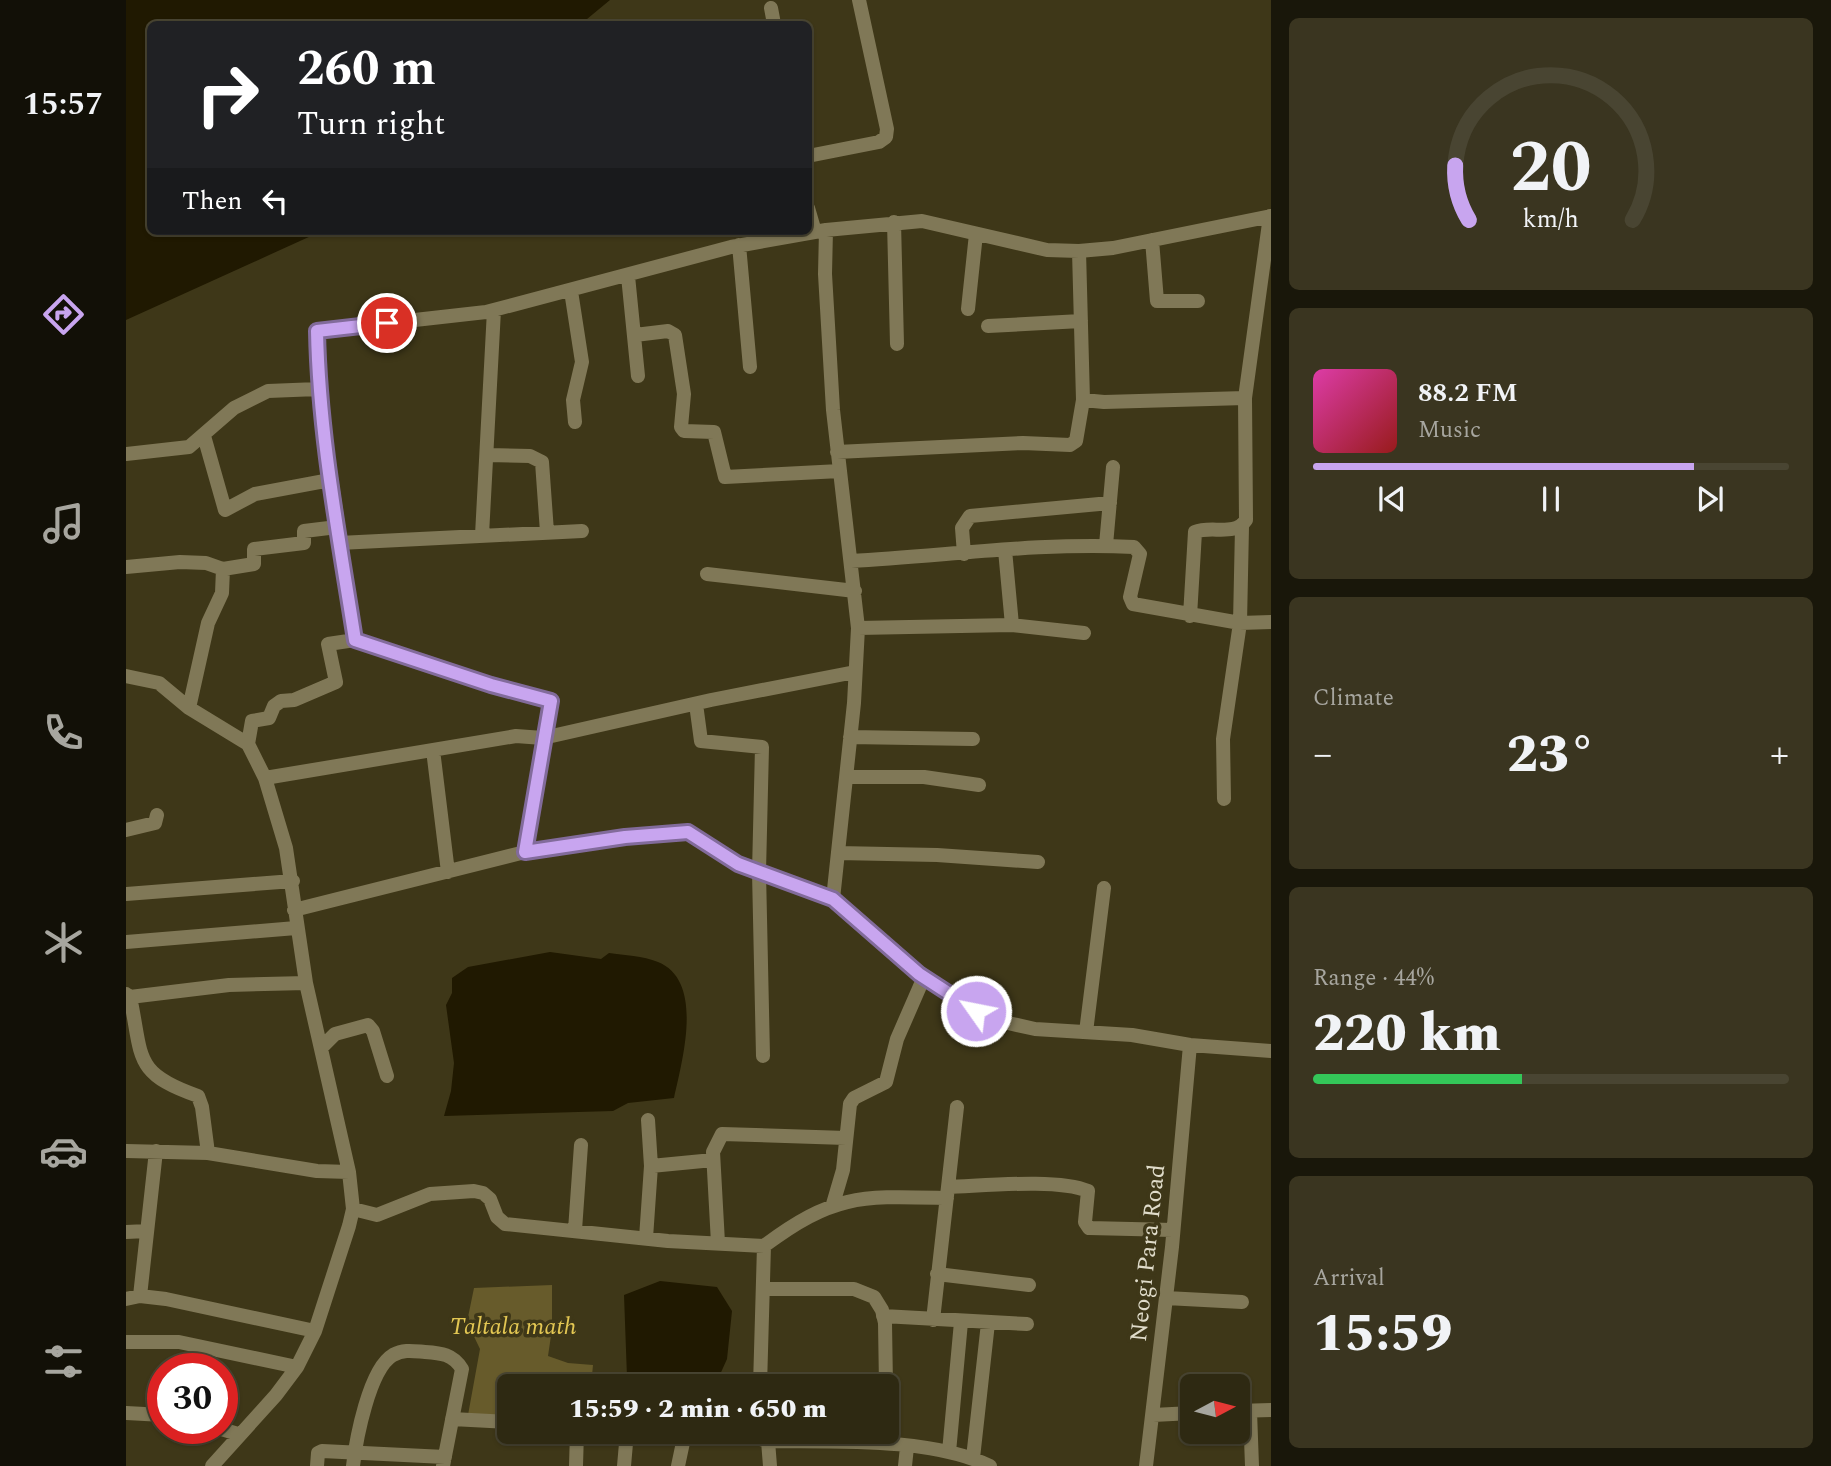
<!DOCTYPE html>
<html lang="en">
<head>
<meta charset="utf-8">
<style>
	:root { --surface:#2e2912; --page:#3a3520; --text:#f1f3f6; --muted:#a7a69f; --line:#494532; --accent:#c8a5ef }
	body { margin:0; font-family:Spectral,serif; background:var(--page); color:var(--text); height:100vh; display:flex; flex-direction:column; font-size:26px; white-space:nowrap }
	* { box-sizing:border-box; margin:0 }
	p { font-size:23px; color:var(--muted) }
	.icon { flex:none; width:38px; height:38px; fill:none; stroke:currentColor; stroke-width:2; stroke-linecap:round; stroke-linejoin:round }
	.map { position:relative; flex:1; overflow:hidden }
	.panel { display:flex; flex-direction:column; gap:18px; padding:18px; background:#19170a; width:560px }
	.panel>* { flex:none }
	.hud { position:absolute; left:21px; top:21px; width:665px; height:214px; border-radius:10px; box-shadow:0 2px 5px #0004,0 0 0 2px var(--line); background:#202124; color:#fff; overflow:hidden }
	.needle { width:46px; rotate:83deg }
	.fabs { position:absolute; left:1054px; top:1374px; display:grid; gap:14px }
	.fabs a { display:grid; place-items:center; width:70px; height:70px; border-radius:10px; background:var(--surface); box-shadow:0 2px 5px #0004,0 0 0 2px var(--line); font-size:35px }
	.speed { position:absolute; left:21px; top:1353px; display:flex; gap:14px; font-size:35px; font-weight:700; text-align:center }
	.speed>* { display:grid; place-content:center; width:91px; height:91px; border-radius:50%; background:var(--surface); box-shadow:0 2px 5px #0004,0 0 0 2px var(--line); line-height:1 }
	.speed .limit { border:10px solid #d22; background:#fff; color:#111 }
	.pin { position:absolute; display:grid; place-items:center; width:60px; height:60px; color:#fff; margin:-30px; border:4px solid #fff; border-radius:50%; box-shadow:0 2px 7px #0007 }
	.me { position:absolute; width:77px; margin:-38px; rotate:303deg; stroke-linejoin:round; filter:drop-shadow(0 0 5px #0008) }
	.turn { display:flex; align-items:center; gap:24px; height:147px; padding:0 35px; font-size:32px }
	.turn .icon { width:91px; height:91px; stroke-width:2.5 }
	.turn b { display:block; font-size:49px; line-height:60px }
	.then { display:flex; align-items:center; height:66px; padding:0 35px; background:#0003; gap:14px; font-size:26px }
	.big { font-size:52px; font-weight:800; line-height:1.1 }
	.panel .card { flex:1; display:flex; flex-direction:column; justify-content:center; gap:10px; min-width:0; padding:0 24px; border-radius:10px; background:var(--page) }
	.panel .dial { align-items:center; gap:0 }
	.dial svg { height:182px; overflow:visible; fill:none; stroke:var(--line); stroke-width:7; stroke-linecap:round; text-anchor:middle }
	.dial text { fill:var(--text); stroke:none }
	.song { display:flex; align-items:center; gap:21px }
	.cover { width:84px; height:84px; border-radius:10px; background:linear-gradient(135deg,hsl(320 70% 55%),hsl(0 70% 35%)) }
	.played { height:7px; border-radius:4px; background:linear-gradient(90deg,var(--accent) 80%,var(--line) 80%) }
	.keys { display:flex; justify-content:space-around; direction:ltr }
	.heat { display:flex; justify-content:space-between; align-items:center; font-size:38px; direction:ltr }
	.charge { height:10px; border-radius:5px; background:linear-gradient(90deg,#34c759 44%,var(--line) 0) }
	.trip { position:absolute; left:371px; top:1374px; width:402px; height:70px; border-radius:10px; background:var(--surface); box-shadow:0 2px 5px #0004,0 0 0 2px var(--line); font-weight:800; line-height:70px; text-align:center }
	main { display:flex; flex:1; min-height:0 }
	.dock { display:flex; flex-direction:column; width:126px; justify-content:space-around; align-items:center; background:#121007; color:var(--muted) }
	.dock .icon { width:49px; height:49px }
	.dock .selected { color:var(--accent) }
	.dock b { font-size:32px; color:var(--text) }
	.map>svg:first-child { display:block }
</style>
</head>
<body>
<main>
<nav class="dock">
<b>15:57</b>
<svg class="icon selected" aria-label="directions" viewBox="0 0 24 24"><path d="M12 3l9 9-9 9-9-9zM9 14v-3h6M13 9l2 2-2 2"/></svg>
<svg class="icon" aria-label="music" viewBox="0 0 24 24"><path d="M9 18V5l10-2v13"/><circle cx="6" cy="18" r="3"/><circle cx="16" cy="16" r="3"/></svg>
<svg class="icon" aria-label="phone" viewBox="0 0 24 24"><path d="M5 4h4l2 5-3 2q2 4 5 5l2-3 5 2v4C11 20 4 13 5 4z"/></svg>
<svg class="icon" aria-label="climate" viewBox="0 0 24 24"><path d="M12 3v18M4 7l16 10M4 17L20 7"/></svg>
<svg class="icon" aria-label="car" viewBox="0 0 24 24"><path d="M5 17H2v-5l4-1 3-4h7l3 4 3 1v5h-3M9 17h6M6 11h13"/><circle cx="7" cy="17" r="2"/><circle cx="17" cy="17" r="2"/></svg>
<svg class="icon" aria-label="filters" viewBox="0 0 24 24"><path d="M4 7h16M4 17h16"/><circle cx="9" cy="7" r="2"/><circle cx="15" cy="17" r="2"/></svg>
</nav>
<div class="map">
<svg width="1145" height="1466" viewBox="0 0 1145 1466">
	<rect width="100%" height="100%" fill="#3e3718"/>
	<path fill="#675b2b" d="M 426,1285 L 426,1329 L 422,1356 L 442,1363 L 467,1365 L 465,1386 L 383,1386 L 383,1418 L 342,1415 L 354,1349 L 341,1322 L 348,1288 Z"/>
	<path fill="#201901" d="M 0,0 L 484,0 L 455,24 L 24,24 L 24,231 L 196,231 L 0,320 Z
		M 424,952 L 475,959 L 483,953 C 498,955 517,956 532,962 C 579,981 556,1061 548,1098 L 502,1103 L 487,1111 L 318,1116 L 325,1091 L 328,1063 L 320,1005 L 326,993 L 326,978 L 342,967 Z
		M 534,1281 L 591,1287 L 606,1311 L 601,1359 L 592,1379 C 559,1388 534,1384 501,1377 L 498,1295 Z"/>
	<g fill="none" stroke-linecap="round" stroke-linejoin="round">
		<path stroke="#807857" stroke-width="14" d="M 645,8 L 648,24
			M 682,156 L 753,142 L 760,137 L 761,129 L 733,0
			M 682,208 L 689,232
			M 768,222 L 771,344
			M 1026,240 L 1031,301 L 1072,301
			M 613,245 L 624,367
			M 953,251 L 957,400 L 978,402 L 1119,398
			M 502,276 L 512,376
			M 445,291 L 456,362 L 447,400 L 449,422
			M 842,309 L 850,234
			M 862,326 L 955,321
			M 509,335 L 542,331 L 549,335 L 558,394 L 555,427 L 558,431 L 588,432 L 599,477 L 714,471
			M 78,436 L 99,510 L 129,494 L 204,480
			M 711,452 L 897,443 L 944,445 L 950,441 L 957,400
			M 0,454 L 63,447 L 108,408 L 142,391 L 192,389
			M 362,455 L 404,456 L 416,462 L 421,532
			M 356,535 L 368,310
			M 213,543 L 456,531
			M 980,545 L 987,467
			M 879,550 L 886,625
			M 838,554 L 836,528 L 844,516 L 984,503
			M 725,561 C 820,556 914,542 1008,547 L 1014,554 L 1004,597 L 1007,604 L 1114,623 L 1145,622
			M 0,567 L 54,562 L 80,563 L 97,569 L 128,564 L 128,549 L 178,543 L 178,531 L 211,527
			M 581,574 L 729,591
			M 1064,616 L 1069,532 C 1085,525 1109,537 1120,520 L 1119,398 L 1144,216
			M 732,628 L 886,625 L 958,633
			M 0,676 L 33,683 L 63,708 L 122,744 L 139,778 L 160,848 L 180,983 L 223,1172 L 227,1209 L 223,1226 L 189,1331 L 171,1367 L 150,1395 L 86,1466
			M 570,704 L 575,741 L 636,747 L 633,872 L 637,1056
			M 63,708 L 82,623 L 96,593 L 97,569
			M 724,737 L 847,739
			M 122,744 L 126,721 L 143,718 L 148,706 L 155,701 L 168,700 L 210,682 L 202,644 L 229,640
			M 307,750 L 322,872
			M 720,777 L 798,777 L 853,785
			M 139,778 L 390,736 L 417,738 L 585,700 L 729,672
			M 1098,799 L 1097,739 L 1114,623 L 1116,527
			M 0,830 L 29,823 L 31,815
			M 399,852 L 425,701 L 365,685 L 229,640 L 192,389 L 191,331 L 360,312 L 605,247 L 700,230
			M 712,853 L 811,855 L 912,862
			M 0,894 L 167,881
			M 707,899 L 728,703 L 732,628 L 707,410 L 699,274 L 700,230 L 796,221 L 921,250 L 953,251 L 987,248 L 1145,216
			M 168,910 L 399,852 L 499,837 L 562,832 L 612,864 L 707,899 L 793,974 L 850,1011 L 882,1023 L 909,1029 L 1006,1035 L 1064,1045 L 1145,1051
			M 0,942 L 170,928
			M 0,994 L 4,997 C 17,1057 6,1073 72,1096 L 76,1107 L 82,1153
			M 4,997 L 103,985 L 180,983
			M 960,1032 L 978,888
			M 195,1048 L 209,1034 L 242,1025 L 247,1031 L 261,1076
			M 0,1151 L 82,1153 L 191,1171 L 223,1172
			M 525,1166 L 587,1160
			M 822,1187 C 856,1186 932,1178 962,1191 L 959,1222 L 963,1228 L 1047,1230
			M 707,1204 L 717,1170 L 724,1104 L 728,1098 L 760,1082 L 771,1039 L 798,977
			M 227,1209 L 251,1215 L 304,1194 L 348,1191 L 357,1193 L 364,1199 L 371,1217 L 379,1224 L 542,1241 L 638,1246 L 634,1386
			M 449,1230 L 455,1145
			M 0,1232 L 21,1231
			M 520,1238 L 525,1166 L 522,1120
			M 592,1243 L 587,1152 L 596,1134 L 720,1138
			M 638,1246 C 709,1193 736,1196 821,1198
			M 811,1274 L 903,1285
			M 637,1289 L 728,1289 L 748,1297 L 756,1310 L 759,1323 L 760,1386
			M 14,1296 L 30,1151
			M 1040,1298 L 1116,1302
			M 0,1299 L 14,1296 L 40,1299 L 189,1331
			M 757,1316 L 901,1324
			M 807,1320 L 831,1107
			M 0,1342 L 53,1342 L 171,1367
			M 1111,1411 L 1145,1410
			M 1124,1411 L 1126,1466
			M 0,1413 L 37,1415
			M 1027,1415 L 1066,1413
			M 326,1419 L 383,1422
			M 92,1428 L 112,1434
			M 533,1432 L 633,1439 L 633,1432
			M 634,1439 L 642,1441 L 644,1466
			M 642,1441 C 708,1442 804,1437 864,1466
			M 823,1452 L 835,1322
			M 847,1458 L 862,1323
			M 191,1466 L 192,1453 L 196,1451 L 319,1457
			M 227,1466 C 230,1440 243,1369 267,1355 C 278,1349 287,1351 299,1352 C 315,1353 327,1354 336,1369 L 317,1466
			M 450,1466 L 451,1432
			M 498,1466 L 501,1432
			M 552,1466 L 559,1433
			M 779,1466 L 781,1447
			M 1020,1466 L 1046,1247 L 1064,1045"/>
	</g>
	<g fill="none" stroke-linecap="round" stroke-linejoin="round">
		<g stroke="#826b9b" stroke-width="18">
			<path id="route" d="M 261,323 L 191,331 C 193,435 213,537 229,640 L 365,685 L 425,701 L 399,852 L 499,837 L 562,832 L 612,864 L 707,899 L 793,974 L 850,1011"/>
		</g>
		<use href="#route" stroke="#c8a5ef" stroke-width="12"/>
	</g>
	<g text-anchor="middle" stroke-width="7" stroke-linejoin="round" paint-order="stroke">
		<g font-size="24" fill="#dfdbc9" stroke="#3e3718">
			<text transform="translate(1021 1253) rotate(-84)" y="8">Neogi Para Road</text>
		</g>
		<g font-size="24" font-style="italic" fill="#e3c753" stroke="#3e3718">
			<text x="387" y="1334">Taltala math</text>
		</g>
	</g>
</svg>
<div class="fabs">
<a><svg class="needle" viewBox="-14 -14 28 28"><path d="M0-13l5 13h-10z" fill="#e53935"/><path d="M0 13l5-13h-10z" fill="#a7a69f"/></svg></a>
</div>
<div class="speed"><div class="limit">30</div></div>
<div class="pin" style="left:261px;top:323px;background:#d93025"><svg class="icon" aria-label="arrive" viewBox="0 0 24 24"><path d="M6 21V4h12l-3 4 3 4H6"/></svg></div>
<svg class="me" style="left:850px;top:1011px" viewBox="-20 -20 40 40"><circle r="17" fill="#c8a5ef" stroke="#fff" stroke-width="3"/><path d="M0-11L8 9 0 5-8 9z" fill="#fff"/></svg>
<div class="trip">15:59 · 2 min · 650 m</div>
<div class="hud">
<div class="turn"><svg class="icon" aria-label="right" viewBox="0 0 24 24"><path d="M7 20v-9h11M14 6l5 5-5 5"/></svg><div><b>260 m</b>Turn right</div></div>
<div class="then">Then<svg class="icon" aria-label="left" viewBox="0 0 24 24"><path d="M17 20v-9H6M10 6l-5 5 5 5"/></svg></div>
</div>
</div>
<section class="panel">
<div class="card dial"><svg viewBox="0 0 100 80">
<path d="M14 69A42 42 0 1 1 86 69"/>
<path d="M14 69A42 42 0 0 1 8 45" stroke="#c8a5ef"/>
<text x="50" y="56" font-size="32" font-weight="700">20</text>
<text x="50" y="72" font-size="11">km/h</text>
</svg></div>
<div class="card">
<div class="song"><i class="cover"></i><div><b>88.2 FM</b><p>Music</p></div></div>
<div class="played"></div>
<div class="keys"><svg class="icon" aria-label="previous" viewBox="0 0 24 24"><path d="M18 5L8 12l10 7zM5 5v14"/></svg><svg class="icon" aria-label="pause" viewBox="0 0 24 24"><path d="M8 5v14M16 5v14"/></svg><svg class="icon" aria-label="next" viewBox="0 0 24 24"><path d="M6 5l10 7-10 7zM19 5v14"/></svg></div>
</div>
<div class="card"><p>Climate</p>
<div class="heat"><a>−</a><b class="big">23°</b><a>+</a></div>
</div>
<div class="card"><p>Range · 44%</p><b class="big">220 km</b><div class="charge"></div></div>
<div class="card"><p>Arrival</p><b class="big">15:59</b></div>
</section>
</main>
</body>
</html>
